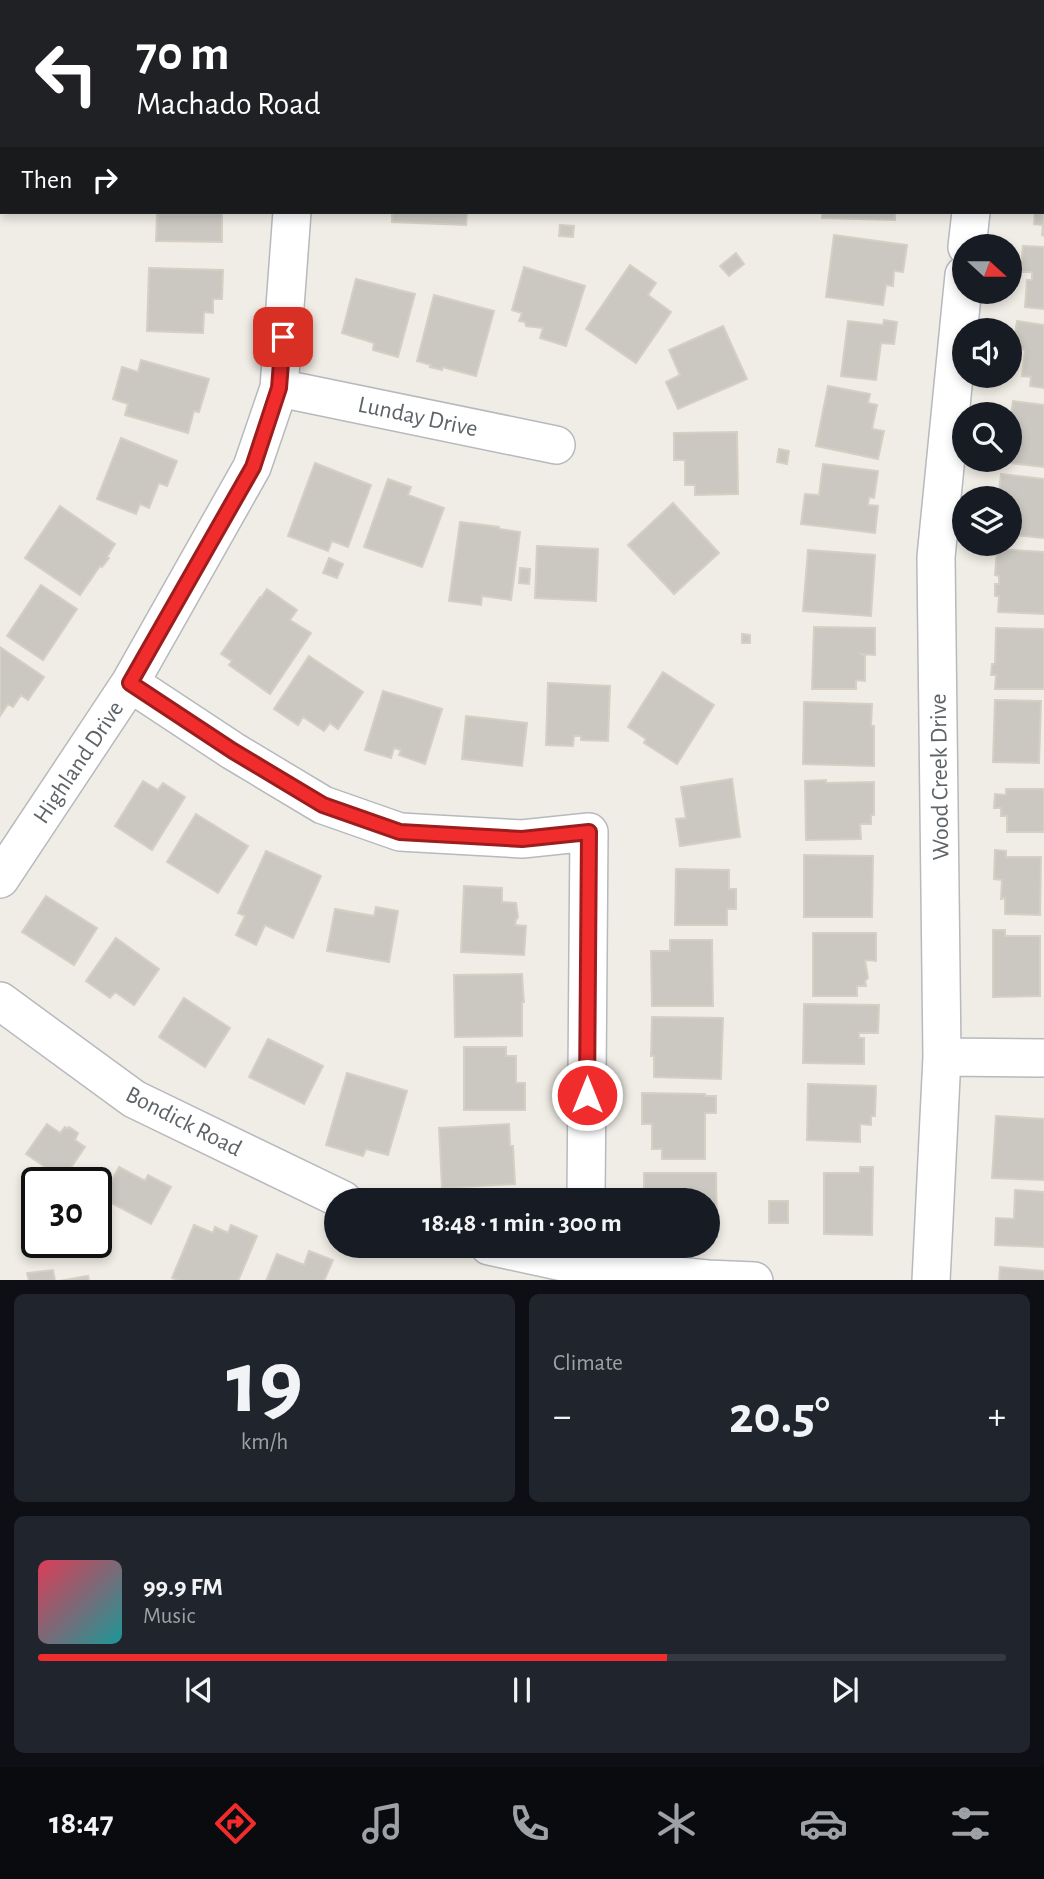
<!DOCTYPE html>
<html lang="en">
<head>
<meta charset="utf-8">
<style>
	:root { --surface:#171b24; --page:#20242c; --text:#f1f3f6; --muted:#9ea1a6; --line:#363941; --accent:#f02c2d }
	body { margin:0; font-family:"Alegreya Sans",sans-serif; background:var(--page); color:var(--text); height:100vh; display:flex; flex-direction:column; font-size:26px; white-space:nowrap }
	* { box-sizing:border-box; margin:0 }
	p { font-size:23px; color:var(--muted) }
	.icon { flex:none; width:38px; height:38px; fill:none; stroke:currentColor; stroke-width:2; stroke-linecap:round; stroke-linejoin:round }
	.map { position:relative; height:1280px; overflow:hidden }
	.panel { display:flex; flex-direction:column; gap:14px; padding:14px; background:#0d0f14; flex:1 }
	.panel>* { flex:none }
	.guide { position:absolute; left:0px; top:0px; width:1045px; height:214px; box-shadow:0 4px 10px #0003; background:#202124; color:#fff; overflow:hidden }
	.needle { width:46px; rotate:111deg }
	.controls { position:absolute; left:952px; top:234px; display:grid; gap:14px }
	.controls a { display:grid; place-items:center; width:70px; height:70px; border-radius:50%; background:var(--surface); box-shadow:0 4px 10px #0003; font-size:35px }
	.speed { position:absolute; left:21px; top:1167px; display:flex; gap:14px; font-size:35px; font-weight:700; text-align:center }
	.speed>* { display:grid; place-content:center; width:91px; height:91px; border-radius:50%; background:var(--surface); box-shadow:0 4px 10px #0003; line-height:1 }
	.speed .limit { border:4px solid #111; border-radius:10px; background:#fff; color:#111 }
	.pin { position:absolute; display:grid; place-items:center; width:60px; height:60px; color:#fff; margin:-30px; border-radius:14px; box-shadow:0 4px 10px #0006 }
	.me { position:absolute; width:77px; margin:-38px; rotate:0deg; stroke-linejoin:round; filter:drop-shadow(0 0 5px #0008) }
	.turn { display:flex; align-items:center; gap:24px; height:147px; padding:0 21px; font-size:32px }
	.turn .icon { width:91px; height:91px; stroke-width:2.5 }
	.turn b { display:block; font-size:49px; line-height:60px }
	.then { display:flex; align-items:center; height:66px; padding:0 21px; background:#0003; gap:14px; font-size:26px }
	.big { font-size:52px; font-weight:700; line-height:1.1 }
	.panel .widget { flex:1; display:flex; flex-direction:column; justify-content:center; gap:10px; min-width:0; padding:0 24px; border-radius:10px; background:var(--page) }
	.panel .dial { align-items:center; gap:0 }
	.dial b { font-size:91px; line-height:1 }
	.song { display:flex; align-items:center; gap:21px }
	.cover { width:84px; height:84px; border-radius:10px; background:linear-gradient(135deg,hsl(350 70% 55%),hsl(180 70% 35%)) }
	.played { height:7px; border-radius:4px; background:linear-gradient(90deg,var(--accent) 65%,var(--line) 65%) }
	.keys { display:flex; justify-content:space-around; direction:ltr }
	.heat { display:flex; justify-content:space-between; align-items:center; font-size:38px; direction:ltr }
	.panel .tiles { flex:1; display:grid; gap:14px; grid-template-columns:1fr 1fr }
	.widget:last-child { grid-column:span 2 }
	.trip { position:absolute; left:324px; top:1188px; width:396px; height:70px; border-radius:35px; background:var(--surface); box-shadow:0 4px 10px #0003; font-weight:700; line-height:70px; text-align:center }
	.menu { display:flex; height:112px; justify-content:space-around; align-items:center; background:#090b0e; color:var(--muted) }
	.menu .icon { width:49px; height:49px }
	.menu .on { color:var(--accent) }
	.menu b { font-size:32px; color:var(--text) }
	.map>svg:first-child { display:block }
</style>
</head>
<body>
<div class="map">
<svg width="1044" height="1281" viewBox="0 0 1044 1281">
	<rect width="100%" height="100%" fill="#f0ede6"/>
	<path fill="#cbc8c2" stroke="#d6cfc4" stroke-width="2" d="M 530,0 L 585,0 L 585,2 L 530,2 Z
		M 628,0 L 675,0 L 675,2 L 629,2 Z
		M 844,0 L 915,0 L 915,2 L 844,2 Z
		M 1035,0 L 1044,0 L 1044,52 L 1043,2 L 1035,2 Z
		M 1043,82 L 1044,82 L 1044,144 L 1043,144 Z
		M 0,116 L 2,116 L 2,183 L 0,183 Z
		M 1043,173 L 1044,173 L 1044,236 L 1042,235 L 1043,225 L 1034,224 L 1035,212 L 1043,212 Z
		M 157,212 L 222,212 L 222,242 L 156,241 Z
		M 392,212 L 467,212 L 466,225 L 392,222 Z
		M 822,212 L 895,212 L 895,220 L 822,218 Z
		M 560,225 L 574,226 L 573,237 L 559,236 Z
		M 834,235 L 907,245 L 903,272 L 894,271 L 893,286 L 886,285 L 883,305 L 826,297 Z
		M 1023,246 L 1044,247 L 1044,309 L 1025,307 L 1027,280 L 1032,280 L 1032,272 L 1021,272 Z
		M 736,253 L 744,264 L 729,276 L 720,266 Z
		M 630,265 L 656,283 L 648,295 L 671,312 L 636,363 L 586,329 Z
		M 524,267 L 585,286 L 566,346 L 540,338 L 543,328 L 526,326 L 525,322 L 519,321 L 522,313 L 512,310 Z
		M 149,268 L 223,270 L 222,299 L 213,299 L 213,313 L 204,312 L 203,333 L 147,331 Z
		M 356,279 L 415,294 L 398,357 L 373,350 L 374,343 L 342,333 Z
		M 434,295 L 494,311 L 476,376 L 442,367 L 442,370 L 430,367 L 431,365 L 417,361 Z
		M 884,320 L 897,322 L 894,344 L 881,343 L 876,380 L 841,376 L 848,321 L 883,325 Z
		M 1017,321 L 1044,325 L 1044,388 L 1030,386 L 1031,377 L 1022,376 L 1025,350 L 1013,349 Z
		M 723,326 L 747,379 L 678,409 L 666,382 L 680,375 L 669,350 Z
		M 141,360 L 209,379 L 199,412 L 194,411 L 188,433 L 125,415 L 128,404 L 113,399 L 122,367 L 138,372 Z
		M 828,386 L 870,394 L 868,403 L 877,405 L 872,429 L 884,431 L 878,459 L 816,446 Z
		M 1013,401 L 1044,405 L 1044,467 L 1002,462 L 1002,460 L 1010,460 L 1010,424 Z
		M 737,432 L 738,494 L 695,495 L 695,485 L 685,485 L 685,460 L 674,460 L 674,433 Z
		M 121,438 L 177,461 L 167,486 L 159,483 L 149,508 L 140,504 L 136,514 L 97,499 Z
		M 779,449 L 789,451 L 787,464 L 777,462 Z
		M 315,463 L 371,485 L 348,547 L 332,541 L 328,551 L 288,536 Z
		M 823,464 L 878,471 L 874,498 L 869,497 L 868,505 L 878,506 L 875,533 L 801,524 L 805,494 L 819,495 Z
		M 1001,474 L 1044,479 L 1044,538 L 1013,535 L 1014,522 L 1010,522 L 1012,509 L 1016,509 L 1017,504 L 1010,504 L 1010,499 L 998,499 Z
		M 388,479 L 411,487 L 408,495 L 444,508 L 422,567 L 364,547 Z
		M 673,503 L 719,553 L 674,594 L 628,545 Z
		M 60,506 L 115,544 L 107,557 L 109,558 L 102,567 L 100,566 L 80,595 L 25,558 Z
		M 460,522 L 499,527 L 499,529 L 520,532 L 511,600 L 482,596 L 481,605 L 449,601 Z
		M 537,546 L 598,549 L 596,601 L 535,598 Z
		M 997,549 L 1044,552 L 1044,614 L 998,612 L 999,596 L 995,596 L 995,584 L 999,584 L 999,576 L 995,575 Z
		M 808,550 L 875,555 L 871,616 L 803,611 Z
		M 329,558 L 343,564 L 337,578 L 323,573 Z
		M 520,568 L 530,569 L 529,584 L 519,583 Z
		M 41,585 L 77,609 L 43,660 L 7,636 Z
		M 267,589 L 297,610 L 290,620 L 311,633 L 270,694 L 229,665 L 232,661 L 221,654 L 260,597 L 261,598 Z
		M 814,627 L 875,628 L 875,655 L 862,654 L 865,656 L 865,681 L 856,680 L 856,689 L 812,689 Z
		M 996,628 L 1044,629 L 1044,689 L 995,689 L 996,675 L 991,675 L 992,664 L 995,664 Z
		M 742,634 L 750,635 L 750,643 L 742,643 Z
		M 0,647 L 44,677 L 28,700 L 21,695 L 13,707 L 8,704 L 0,716 Z
		M 309,656 L 363,692 L 338,729 L 330,723 L 324,731 L 303,717 L 298,725 L 274,709 Z
		M 663,672 L 714,705 L 677,764 L 644,743 L 646,739 L 628,727 Z
		M 548,683 L 610,686 L 608,741 L 581,740 L 581,736 L 574,736 L 573,746 L 546,745 Z
		M 383,691 L 442,709 L 425,764 L 399,755 L 401,750 L 394,748 L 391,758 L 365,750 Z
		M 995,700 L 1041,701 L 1039,763 L 993,762 Z
		M 804,702 L 872,704 L 871,726 L 874,726 L 874,766 L 803,764 Z
		M 466,716 L 527,723 L 522,766 L 462,759 Z
		M 732,779 L 740,837 L 680,846 L 676,819 L 686,818 L 681,787 Z
		M 826,780 L 826,783 L 874,782 L 874,815 L 871,815 L 871,824 L 860,824 L 861,839 L 806,840 L 805,781 Z
		M 143,781 L 158,790 L 163,783 L 185,797 L 152,850 L 115,826 Z
		M 1006,789 L 1044,789 L 1044,832 L 1007,832 L 1007,816 L 1001,816 L 1001,808 L 994,808 L 995,794 L 1006,795 Z
		M 196,814 L 248,846 L 218,893 L 167,862 Z
		M 995,850 L 1006,851 L 1006,857 L 1041,857 L 1040,915 L 1005,914 L 1005,898 L 1001,899 L 1002,880 L 994,879 Z
		M 266,851 L 321,876 L 293,938 L 265,925 L 256,945 L 236,935 L 245,916 L 238,913 Z
		M 804,855 L 873,856 L 872,917 L 804,917 Z
		M 676,869 L 729,870 L 729,889 L 736,889 L 736,909 L 727,909 L 727,925 L 675,925 Z
		M 464,886 L 502,888 L 502,902 L 516,903 L 518,917 L 516,920 L 515,925 L 526,926 L 524,955 L 461,952 Z
		M 46,896 L 97,928 L 74,965 L 22,932 Z
		M 376,907 L 398,911 L 389,962 L 327,951 L 335,909 L 374,916 Z
		M 993,930 L 1005,930 L 1005,936 L 1040,936 L 1040,996 L 993,997 Z
		M 813,933 L 876,933 L 876,961 L 865,960 L 868,978 L 865,981 L 866,986 L 857,986 L 857,996 L 813,996 Z
		M 116,938 L 159,969 L 134,1005 L 115,992 L 110,998 L 86,981 Z
		M 670,940 L 712,940 L 713,1006 L 652,1006 L 651,951 L 670,951 Z
		M 522,974 L 523,991 L 524,1002 L 522,1002 L 522,1036 L 455,1037 L 454,975 Z
		M 184,998 L 230,1028 L 205,1067 L 159,1037 Z
		M 804,1004 L 879,1005 L 878,1033 L 859,1033 L 859,1038 L 864,1038 L 864,1064 L 803,1063 Z
		M 652,1017 L 723,1018 L 721,1079 L 654,1077 L 654,1056 L 651,1056 Z
		M 268,1039 L 323,1066 L 304,1104 L 249,1077 Z
		M 464,1047 L 506,1047 L 506,1056 L 516,1056 L 516,1083 L 525,1083 L 525,1110 L 464,1110 Z
		M 347,1073 L 407,1091 L 388,1155 L 366,1149 L 363,1156 L 326,1145 Z
		M 808,1084 L 876,1086 L 875,1116 L 871,1116 L 871,1125 L 860,1124 L 860,1142 L 807,1140 Z
		M 642,1093 L 705,1094 L 705,1096 L 716,1096 L 716,1113 L 705,1113 L 705,1159 L 662,1159 L 662,1149 L 652,1149 L 652,1124 L 642,1124 Z
		M 996,1116 L 1044,1119 L 1044,1180 L 992,1178 Z
		M 47,1124 L 60,1133 L 65,1127 L 68,1129 L 69,1127 L 78,1133 L 75,1140 L 85,1147 L 63,1179 L 26,1154 Z
		M 509,1124 L 510,1146 L 513,1146 L 515,1184 L 442,1188 L 439,1128 Z
		M 119,1167 L 145,1181 L 148,1175 L 171,1187 L 151,1224 L 102,1198 Z
		M 860,1167 L 873,1167 L 872,1235 L 824,1234 L 824,1173 L 860,1173 Z
		M 644,1173 L 716,1173 L 717,1237 L 707,1237 L 707,1200 L 644,1200 Z
		M 1015,1190 L 1044,1192 L 1044,1247 L 995,1245 L 996,1218 L 1014,1219 Z
		M 769,1201 L 788,1201 L 788,1223 L 769,1223 Z
		M 194,1225 L 213,1233 L 215,1227 L 228,1233 L 231,1225 L 257,1236 L 238,1281 L 179,1281 L 172,1278 Z
		M 309,1251 L 333,1260 L 324,1281 L 266,1281 L 277,1254 L 304,1265 Z
		M 1000,1267 L 1044,1271 L 1044,1281 L 999,1281 Z
		M 53,1270 L 55,1281 L 29,1281 L 27,1273 Z
		M 88,1276 L 89,1281 L 59,1281 Z"/>
	<g fill="none" stroke-linecap="round" stroke-linejoin="round">
		<g stroke="#b6b9bd" stroke-width="40">
			<path id="minor" d="M 307,2 L 308,0
				M 976,2 L 976,0
				M 0,46 L 2,46
				M 967,247 L 971,212
				M 279,388 L 556,445
				M 130,683 L 233,751 L 323,805 L 400,832 L 522,839 L 589,832 L 586,1200
				M 0,879 L 130,683 L 252,467 L 279,388 L 292,212
				M 0,1001 L 134,1099 L 343,1200
				M 942,1057 L 1044,1058
				M 489,1246 L 586,1267 L 707,1279 L 754,1281
				M 931,1281 L 942,1057 L 936,557 L 964,275"/>
		</g>
		<use href="#minor" stroke="#fff" stroke-width="37"/>
	</g>
	<g fill="none" stroke-linecap="round" stroke-linejoin="round">
		<g stroke="#9c1d1d" stroke-width="18">
			<path id="route" d="M 283,337 L 279,388 L 253,467 L 130,683 L 233,751 L 323,805 L 400,832 L 522,839 L 589,832 L 587,1095"/>
		</g>
		<use href="#route" stroke="#f02c2d" stroke-width="12"/>
	</g>
	<g text-anchor="middle" stroke-width="5" stroke-linejoin="round" paint-order="stroke">
		<g font-size="24" fill="#5d6367" stroke="#fff">
			<text transform="translate(418 416) rotate(12)" y="8">Lunday Drive</text>
			<text transform="translate(78 762) rotate(-56)" y="8">Highland Drive</text>
			<text transform="translate(939 777) rotate(-91)" y="8">Wood Creek Drive</text>
			<text transform="translate(184 1121) rotate(27)" y="8">Bondick Road</text>
		</g>
	</g>
</svg>
<div class="controls">
<a><svg class="needle" viewBox="-14 -14 28 28"><path d="M0-13l5 13h-10z" fill="#e53935"/><path d="M0 13l5-13h-10z" fill="#9ea1a6"/></svg></a>
<a><svg class="icon" aria-label="sound" viewBox="0 0 24 24"><path d="M4 9h4l5-4v14l-5-4H4zM17 9q2 3 0 6"/></svg></a>
<a><svg class="icon" aria-label="search" viewBox="0 0 24 24"><circle cx="10" cy="10" r="6"/><path d="M15 15l6 6"/></svg></a>
<a><svg class="icon" aria-label="layers" viewBox="0 0 24 24"><path d="M12 4l9 5-9 5-9-5zM3 14l9 5 9-5"/></svg></a>
</div>
<div class="speed"><div class="limit">30</div></div>
<div class="pin" style="left:283px;top:337px;background:#d93025"><svg class="icon" aria-label="arrive" viewBox="0 0 24 24"><path d="M6 21V4h12l-3 4 3 4H6"/></svg></div>
<svg class="me" style="left:587px;top:1095px" viewBox="-20 -20 40 40"><circle r="17" fill="#f02c2d" stroke="#fff" stroke-width="3"/><path d="M0-11L8 9 0 5-8 9z" fill="#fff"/></svg>
<div class="trip">18:48 · 1 min · 300 m</div>
<div class="guide">
<div class="turn"><svg class="icon" aria-label="left" viewBox="0 0 24 24"><path d="M17 20v-9H6M10 6l-5 5 5 5"/></svg><div><b>70 m</b>Machado Road</div></div>
<div class="then">Then<svg class="icon" aria-label="right" viewBox="0 0 24 24"><path d="M7 20v-9h11M14 6l5 5-5 5"/></svg></div>
</div>
</div>
<section class="panel">
<div class="tiles">
<div class="widget dial"><b>19</b><p>km/h</p></div>
<div class="widget"><p>Climate</p>
<div class="heat"><a>−</a><b class="big">20.5°</b><a>+</a></div>
</div>
<div class="widget">
<div class="song"><i class="cover"></i><div><b>99.9 FM</b><p>Music</p></div></div>
<div class="played"></div>
<div class="keys"><svg class="icon" aria-label="previous" viewBox="0 0 24 24"><path d="M18 5L8 12l10 7zM5 5v14"/></svg><svg class="icon" aria-label="pause" viewBox="0 0 24 24"><path d="M8 5v14M16 5v14"/></svg><svg class="icon" aria-label="next" viewBox="0 0 24 24"><path d="M6 5l10 7-10 7zM19 5v14"/></svg></div>
</div>
</div>
</section>
<nav class="menu">
<b>18:47</b>
<svg class="icon on" aria-label="directions" viewBox="0 0 24 24"><path d="M12 3l9 9-9 9-9-9zM9 14v-3h6M13 9l2 2-2 2"/></svg>
<svg class="icon" aria-label="music" viewBox="0 0 24 24"><path d="M9 18V5l10-2v13"/><circle cx="6" cy="18" r="3"/><circle cx="16" cy="16" r="3"/></svg>
<svg class="icon" aria-label="phone" viewBox="0 0 24 24"><path d="M5 4h4l2 5-3 2q2 4 5 5l2-3 5 2v4C11 20 4 13 5 4z"/></svg>
<svg class="icon" aria-label="climate" viewBox="0 0 24 24"><path d="M12 3v18M4 7l16 10M4 17L20 7"/></svg>
<svg class="icon" aria-label="car" viewBox="0 0 24 24"><path d="M5 17H2v-5l4-1 3-4h7l3 4 3 1v5h-3M9 17h6M6 11h13"/><circle cx="7" cy="17" r="2"/><circle cx="17" cy="17" r="2"/></svg>
<svg class="icon" aria-label="filters" viewBox="0 0 24 24"><path d="M4 7h16M4 17h16"/><circle cx="9" cy="7" r="2"/><circle cx="15" cy="17" r="2"/></svg>
</nav>
</body>
</html>
